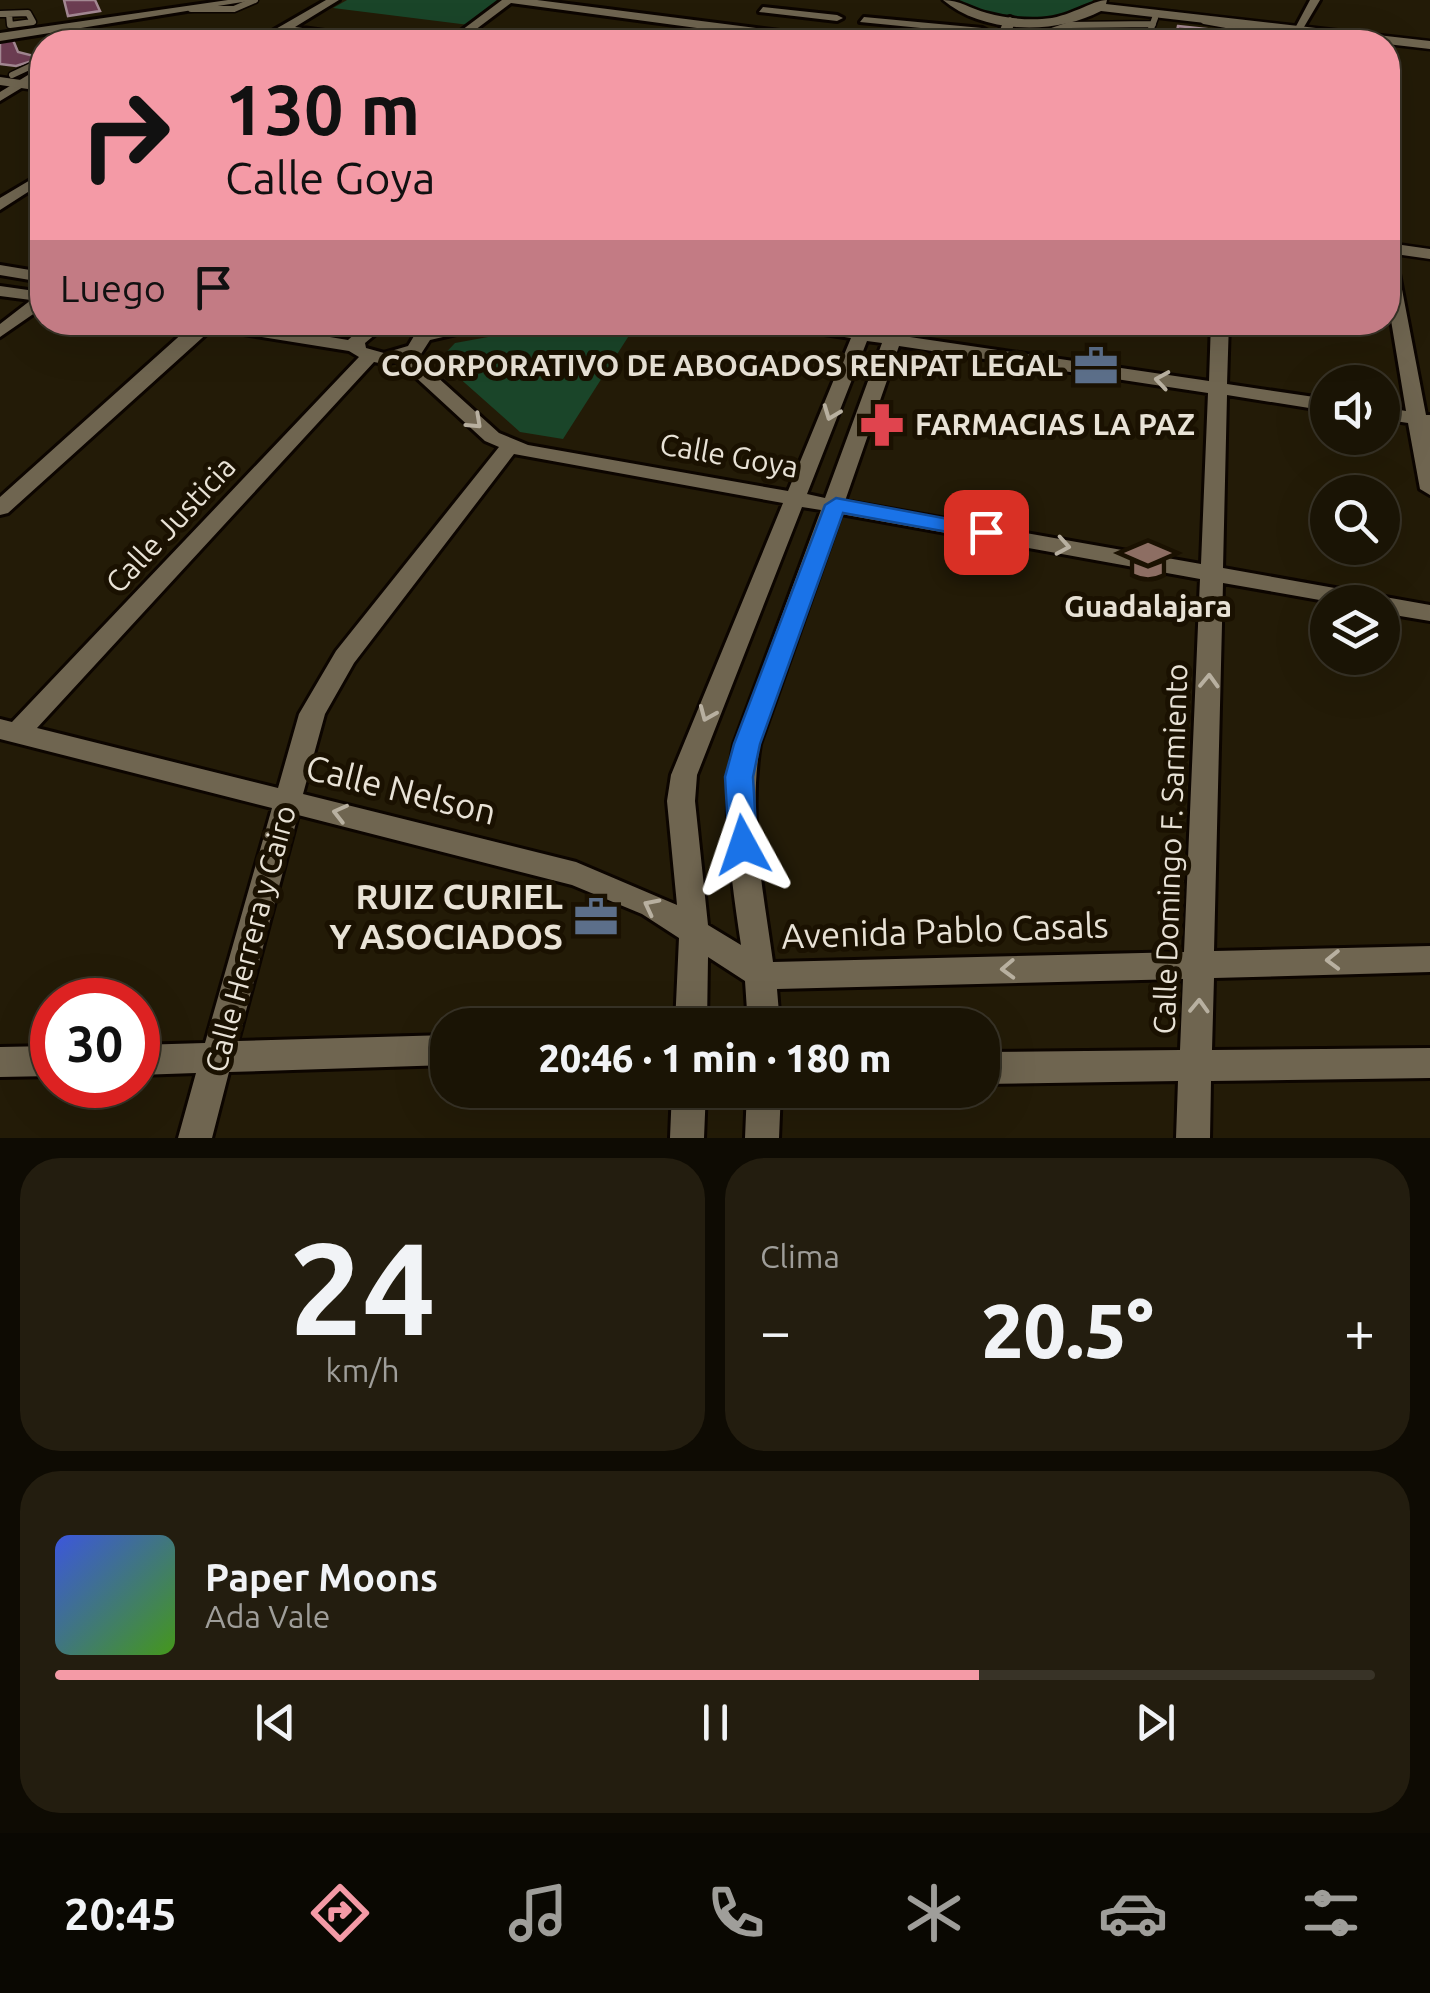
<!DOCTYPE html>
<html lang="es">
<head>
<meta charset="utf-8">
<style>
	:root { --surface:#1a1405; --page:#231d0f; --text:#f1f3f6; --muted:#9f9e9a; --line:#383327; --accent:#f49aa6 }
	body { margin:0; font-family:Ubuntu,sans-serif; background:var(--page); color:var(--text); height:100vh; display:flex; flex-direction:column; font-size:38px; white-space:nowrap }
	* { box-sizing:border-box; margin:0 }
	p { font-size:32px; color:var(--muted) }
	.icon { flex:none; width:55px; height:55px; fill:none; stroke:currentColor; stroke-width:2; stroke-linecap:round; stroke-linejoin:round }
	.map { position:relative; height:1138px; overflow:hidden }
	.panel { display:flex; flex-direction:column; gap:20px; padding:20px; background:#0e0b03; flex:1 }
	.panel>* { flex:none }
	.banner { position:absolute; left:30px; top:30px; width:1370px; height:305px; border-radius:40px; box-shadow:0 10px 40px #0002,0 0 0 2px var(--line); background:#f49aa6; color:#111; overflow:hidden }
	.buttons { position:absolute; left:1310px; top:365px; display:grid; gap:20px }
	.buttons a { display:grid; place-items:center; width:90px; height:90px; border-radius:50%; background:var(--surface); box-shadow:0 10px 40px #0002,0 0 0 2px var(--line); font-size:50px }
	.speed { position:absolute; left:30px; top:978px; display:flex; gap:20px; font-size:50px; font-weight:700; text-align:center }
	.speed>* { display:grid; place-content:center; width:130px; height:130px; border-radius:50%; background:var(--surface); box-shadow:0 10px 40px #0002,0 0 0 2px var(--line); line-height:1 }
	.speed .limit { border:15px solid #d22; background:#fff; color:#111 }
	.pin { position:absolute; display:grid; place-items:center; width:85px; height:85px; color:#fff; margin:-42px; border-radius:20px; box-shadow:0 5px 15px #0006 }
	.me { position:absolute; width:110px; margin:-55px; rotate:355deg; stroke-linejoin:round; filter:drop-shadow(0 0 8px #0008) }
	.turn { display:flex; align-items:center; gap:35px; height:210px; padding:0 30px; font-size:45px }
	.turn .icon { width:130px; height:130px; stroke-width:2.5 }
	.turn b { display:block; font-size:70px; line-height:85px }
	.then { display:flex; align-items:center; height:95px; padding:0 30px; background:#0003; gap:20px; font-size:38px }
	.big { font-size:75px; font-weight:800; line-height:1.1 }
	.panel .widget { flex:1; display:flex; flex-direction:column; justify-content:center; gap:15px; min-width:0; padding:0 35px; border-radius:40px; background:var(--page) }
	.panel .dial { align-items:center; gap:0 }
	.dial b { font-size:130px; line-height:1 }
	.song { display:flex; align-items:center; gap:30px }
	.cover { width:120px; height:120px; border-radius:15px; background:linear-gradient(135deg,hsl(230 70% 55%),hsl(100 70% 35%)) }
	.played { height:10px; border-radius:5px; background:linear-gradient(90deg,var(--accent) 70%,var(--line) 70%) }
	.keys { display:flex; justify-content:space-around; direction:ltr }
	.heat { display:flex; justify-content:space-between; align-items:center; font-size:55px; direction:ltr }
	.panel .tiles { flex:1; display:grid; gap:20px; grid-template-columns:1fr 1fr }
	.widget:last-child { grid-column:span 2 }
	.trip { position:absolute; left:430px; top:1008px; width:570px; height:100px; border-radius:40px; background:var(--surface); box-shadow:0 10px 40px #0002,0 0 0 2px var(--line); font-weight:800; line-height:100px; text-align:center }
	.dock { display:flex; height:160px; justify-content:space-around; align-items:center; background:#0a0802; color:var(--muted) }
	.dock .icon { width:70px; height:70px }
	.dock .active { color:var(--accent) }
	.dock b { font-size:45px; color:var(--text) }
	.map>svg:first-child { display:block }
</style>
</head>
<body>
<div class="map">
<svg width="1430" height="1138" viewBox="0 0 1430 1138">
	<rect width="100%" height="100%" fill="#231b07"/>
	<path fill="#1a4529" d="M 347,0 L 496,0 L 505,1 L 469,25 L 333,8 Z
		M 959,0 L 1093,0 L 1091,4 C 1052,22 996,26 959,0 Z
		M 564,323 L 637,323 L 563,439 L 520,432 L 439,360 L 455,343 Z"/>
	<path fill="#6c3d52" stroke="#a38892" stroke-width="2.5" d="M 64,0 L 95,0 L 100,11 L 68,16 Z
		M 1178,26 L 1263,35 L 1263,42 L 1169,42 L 1170,31 L 1177,31 Z
		M 13,40 L 18,52 L 42,58 L 16,66 L 0,64 L 0,42 Z"/>
	<g fill="none" stroke-linecap="round" stroke-linejoin="round">
		<g stroke="#0c0500" stroke-width="9">
			<path id="service-far1" d="M 191,9 L 234,9 L 255,0
				M 0,14 L 28,13 L 33,22 L 10,25 L 9,14
				M 1204,21 L 1298,38
				M 1003,37 L 1064,42
				M 1028,39 L 1069,25 L 1153,24
				M 1146,42 L 1155,18
				M 12,75 L 42,61"/>
		</g>
		<g stroke="#0c0500" stroke-width="11">
			<path id="service" d="M 1388,183 L 1393,190 L 1388,193"/>
		</g>
		<g stroke="#0c0500" stroke-width="6">
			<path id="minor" d="M 228,0 L 255,0 L 0,41 L 0,33 Z
				M 326,0 L 339,0 L 295,27 L 406,42 L 373,42 L 284,33 L 267,42 L 253,42 Z
				M 502,0 L 537,0 L 804,34 L 821,31 L 838,38 L 835,42 L 823,42 L 821,39 L 802,42 L 511,3 L 459,42 L 446,42 Z
				M 1310,0 L 1320,0 L 1301,32 L 1293,32 Z
				M 763,7 L 837,15 L 843,18 L 837,21 L 759,12 Z
				M 864,17 L 982,28 L 988,31 L 982,34 L 860,22 Z
				M 1010,17 L 1016,20 L 1007,42 L 995,42 L 1004,20 Z
				M 179,34 L 183,36 L 183,40 L 155,42 Z
				M 28,75 L 38,78 L 0,101 L 0,92 Z
				M 42,173 L 42,183 L 0,210 L 0,198 Z
				M 1388,253 L 1396,258 L 1426,415 L 1430,415 L 1430,495 L 1420,489 L 1408,423 L 1382,419 L 1382,407 L 1406,411 L 1388,302 Z
				M 0,265 L 42,272 L 42,282 L 0,275 Z
				M 0,286 L 42,292 L 42,308 L 0,337 L 0,324 L 31,300 L 0,296 Z
				M 195,322 L 238,322 L 348,340 L 357,332 L 321,322 L 415,322 L 427,330 L 468,322 L 508,322 L 430,340 L 421,354 L 414,356 L 499,433 L 528,445 L 788,491 L 851,338 L 778,327 L 770,322 L 816,322 L 855,328 L 857,322 L 875,322 L 871,331 L 886,333 L 890,322 L 908,322 L 903,336 L 1209,381 L 1211,322 L 1229,322 L 1227,384 L 1328,399 L 1328,411 L 1227,395 L 1223,568 L 1430,605 L 1430,621 L 1382,613 L 1382,602 L 1331,602 L 1223,583 L 1214,951 L 1430,946 L 1430,972 L 1214,978 L 1212,1050 L 1430,1048 L 1430,1078 L 1211,1081 L 1210,1138 L 1176,1138 L 1178,1081 L 982,1084 L 982,1052 L 1180,1050 L 1183,979 L 777,989 L 780,1025 L 748,1025 L 745,981 L 708,957 L 707,1025 L 675,1025 L 679,938 L 642,914 L 572,885 L 298,815 L 238,1041 L 448,1035 L 448,1065 L 229,1072 L 212,1138 L 178,1138 L 196,1073 L 138,1075 L 138,1045 L 205,1043 L 272,808 L 0,739 L 0,719 L 12,722 L 359,357 L 349,351 L 212,329 L 8,513 L 0,515 L 0,497 ZM 400,329 L 414,336 L 408,346 L 384,353 L 366,348 L 365,343 L 377,333 ZM 867,341 L 882,343 L 825,498 L 807,494 ZM 899,346 L 1208,393 L 1201,564 L 845,501 ZM 398,361 L 485,441 L 499,447 L 336,651 L 299,714 L 278,788 L 37,728 L 374,362 L 384,364 ZM 514,454 L 783,503 L 671,775 L 667,801 L 677,905 L 576,862 L 303,794 L 325,714 L 354,663 ZM 802,507 L 821,510 L 734,744 C 721,813 731,877 741,945 L 708,925 L 695,801 L 697,775 ZM 841,514 L 1200,579 L 1184,952 L 773,962 C 763,888 748,819 760,744 Z
				M 52,1046 L 52,1076 L 0,1077 L 0,1047 Z
				M 672,1090 L 706,1090 L 704,1138 L 670,1138 Z
				M 747,1090 L 781,1090 L 779,1138 L 745,1138 Z"/>
		</g>
		<g stroke="#0c0500" stroke-width="5">
			<path id="tertiary" d="M 943,0 C 960,0 971,9 987,13 C 1005,18 1024,20 1042,19 C 1069,18 1092,0 1107,0 L 1106,4 L 1430,41 L 1430,49 L 1101,11 C 1056,35 983,34 943,0 Z
				M 0,77 L 42,83 L 42,91 L 0,85 Z
				M 1388,243 L 1430,249 L 1430,259 L 1388,253 Z"/>
		</g>
		<use href="#service-far1" stroke="#6f6550" stroke-width="6"/>
		<use href="#service" stroke="#6f6550" stroke-width="8"/>
		<use href="#minor" fill="#6f6550" fill-rule="evenodd"/>
		<use href="#tertiary" fill="#6f6550" fill-rule="evenodd"/>
	</g>
	<defs><path id="oneway-chevron" d="M-2-3.5L2.5 0L-2 3.5" fill="none" stroke-width="1.6" stroke-linecap="round" stroke-linejoin="round" transform="scale(2.5)"/></defs>
	<g stroke="#b8b0a0">
		<use href="#oneway-chevron" transform="translate(1162 380) rotate(-171)"/>
		<use href="#oneway-chevron" transform="translate(831 413) rotate(111)"/>
		<use href="#oneway-chevron" transform="translate(475 422) rotate(43)"/>
		<use href="#oneway-chevron" transform="translate(1063 546) rotate(10)"/>
		<use href="#oneway-chevron" transform="translate(1209 681) rotate(-88)"/>
		<use href="#oneway-chevron" transform="translate(707 714) rotate(113)"/>
		<use href="#oneway-chevron" transform="translate(340 813) rotate(-166)"/>
		<use href="#oneway-chevron" transform="translate(651 906) rotate(-153)"/>
		<use href="#oneway-chevron" transform="translate(1333 960) rotate(179)"/>
		<use href="#oneway-chevron" transform="translate(1008 969) rotate(178)"/>
		<use href="#oneway-chevron" transform="translate(1199 1006) rotate(-88)"/>
	</g>
	<path fill="#1a73e8" stroke="#114b97" stroke-width="2.5" d="M 836,498 L 986,526 L 997,532 L 986,539 L 843,513 L 760,744 L 753,777 L 757,845 L 753,853 L 743,857 L 733,853 L 729,845 L 725,777 L 734,744 L 825,505 Z"/>
	<defs>
		<g id="office-bare" transform="scale(3.45)"><path d="M-6-3h4V-5.5h4V-3h4V5H-6ZM-1-4.5V-3h2v-1.5ZM-6 0V1H6V0Z" fill="#5c6f8a" stroke="#1a1101" stroke-width="2.5" paint-order="stroke"/></g>
		<g id="pharmacy-bare" transform="scale(3.45)"><path d="M-2-6h4v4h4v4h-4v4h-4v-4h-4v-4h4Z" fill="#e0444e" stroke="#1a1101" stroke-width="2.5" paint-order="stroke"/></g>
		<g id="school-bare" transform="scale(3.45)"><path d="M0-5L7-2L0 1L-7-2ZM-4 1L0 2.5L4 1V4Q0 6-4 4Z" fill="#8d6e63" stroke="#1a1101" stroke-width="2.5" paint-order="stroke"/></g>
	</defs>
	<g fill-rule="evenodd">
		<use href="#office-bare" x="1096" y="366"/>
		<use href="#pharmacy-bare" x="882" y="425"/>
		<use href="#school-bare" x="1148" y="560"/>
		<use href="#office-bare" x="596" y="917"/>
	</g>
	<g text-anchor="middle" stroke-width="10" stroke-linejoin="round" paint-order="stroke">
		<g font-size="30" font-weight="bold" fill="#e8e2d6" stroke="#1a1101" text-anchor="end">
			<text x="1063" y="376">COORPORATIVO DE ABOGADOS RENPAT LEGAL</text>
			<text x="915" y="435" text-anchor="start">FARMACIAS LA PAZ</text>
			<text x="1148" y="617" text-anchor="middle">Guadalajara</text>
		</g>
		<g font-size="30" fill="#e8e2d6" stroke="#1a1101">
			<text transform="translate(729 456) rotate(10)" y="10">Calle Goya</text>
			<text transform="translate(171 525) rotate(-47)" y="10">Calle Justicia</text>
			<text transform="translate(1171 849) rotate(-88)" y="10">Calle Domingo F. Sarmiento</text>
			<text transform="translate(251 939) rotate(-75)" y="10">Calle Herrera y Cairo</text>
		</g>
		<g font-size="35" fill="#e8e2d6" stroke="#1a1101">
			<text transform="translate(401 790) rotate(14)" y="12">Calle Nelson</text>
			<text transform="translate(945 931) rotate(-2)" y="12">Avenida Pablo Casals</text>
		</g>
		<g font-size="35" font-weight="bold" fill="#e8e2d6" stroke="#1a1101" text-anchor="end">
			<text x="563" y="909">RUIZ CURIEL<tspan x="563" dy="40">Y ASOCIADOS</tspan></text>
		</g>
	</g>
</svg>
<div class="buttons">
<a><svg class="icon" aria-label="sound" viewBox="0 0 24 24"><path d="M4 9h4l5-4v14l-5-4H4zM17 9q2 3 0 6"/></svg></a>
<a><svg class="icon" aria-label="search" viewBox="0 0 24 24"><circle cx="10" cy="10" r="6"/><path d="M15 15l6 6"/></svg></a>
<a><svg class="icon" aria-label="layers" viewBox="0 0 24 24"><path d="M12 4l9 5-9 5-9-5zM3 14l9 5 9-5"/></svg></a>
</div>
<div class="speed"><div class="limit">30</div></div>
<div class="pin" style="left:986px;top:532px;background:#d93025"><svg class="icon" aria-label="arrive" viewBox="0 0 24 24"><path d="M6 21V4h12l-3 4 3 4H6"/></svg></div>
<svg class="me" style="left:743px;top:845px" viewBox="-20 -20 40 40"><path d="M0-17L14 15 0 8-14 15z" fill="#1a73e8" stroke="#fff" stroke-width="4"/></svg>
<div class="trip">20:46 · 1 min · 180 m</div>
<div class="banner">
<div class="turn"><svg class="icon" aria-label="right" viewBox="0 0 24 24"><path d="M7 20v-9h11M14 6l5 5-5 5"/></svg><div><b>130 m</b>Calle Goya</div></div>
<div class="then">Luego<svg class="icon" aria-label="arrive" viewBox="0 0 24 24"><path d="M6 21V4h12l-3 4 3 4H6"/></svg></div>
</div>
</div>
<section class="panel">
<div class="tiles">
<div class="widget dial"><b>24</b><p>km/h</p></div>
<div class="widget"><p>Clima</p>
<div class="heat"><a>−</a><b class="big">20.5°</b><a>+</a></div>
</div>
<div class="widget">
<div class="song"><i class="cover"></i><div><b>Paper Moons</b><p>Ada Vale</p></div></div>
<div class="played"></div>
<div class="keys"><svg class="icon" aria-label="previous" viewBox="0 0 24 24"><path d="M18 5L8 12l10 7zM5 5v14"/></svg><svg class="icon" aria-label="pause" viewBox="0 0 24 24"><path d="M8 5v14M16 5v14"/></svg><svg class="icon" aria-label="next" viewBox="0 0 24 24"><path d="M6 5l10 7-10 7zM19 5v14"/></svg></div>
</div>
</div>
</section>
<nav class="dock">
<b>20:45</b>
<svg class="icon active" aria-label="directions" viewBox="0 0 24 24"><path d="M12 3l9 9-9 9-9-9zM9 14v-3h6M13 9l2 2-2 2"/></svg>
<svg class="icon" aria-label="music" viewBox="0 0 24 24"><path d="M9 18V5l10-2v13"/><circle cx="6" cy="18" r="3"/><circle cx="16" cy="16" r="3"/></svg>
<svg class="icon" aria-label="phone" viewBox="0 0 24 24"><path d="M5 4h4l2 5-3 2q2 4 5 5l2-3 5 2v4C11 20 4 13 5 4z"/></svg>
<svg class="icon" aria-label="climate" viewBox="0 0 24 24"><path d="M12 3v18M4 7l16 10M4 17L20 7"/></svg>
<svg class="icon" aria-label="car" viewBox="0 0 24 24"><path d="M5 17H2v-5l4-1 3-4h7l3 4 3 1v5h-3M9 17h6M6 11h13"/><circle cx="7" cy="17" r="2"/><circle cx="17" cy="17" r="2"/></svg>
<svg class="icon" aria-label="filters" viewBox="0 0 24 24"><path d="M4 7h16M4 17h16"/><circle cx="9" cy="7" r="2"/><circle cx="15" cy="17" r="2"/></svg>
</nav>
</body>
</html>
